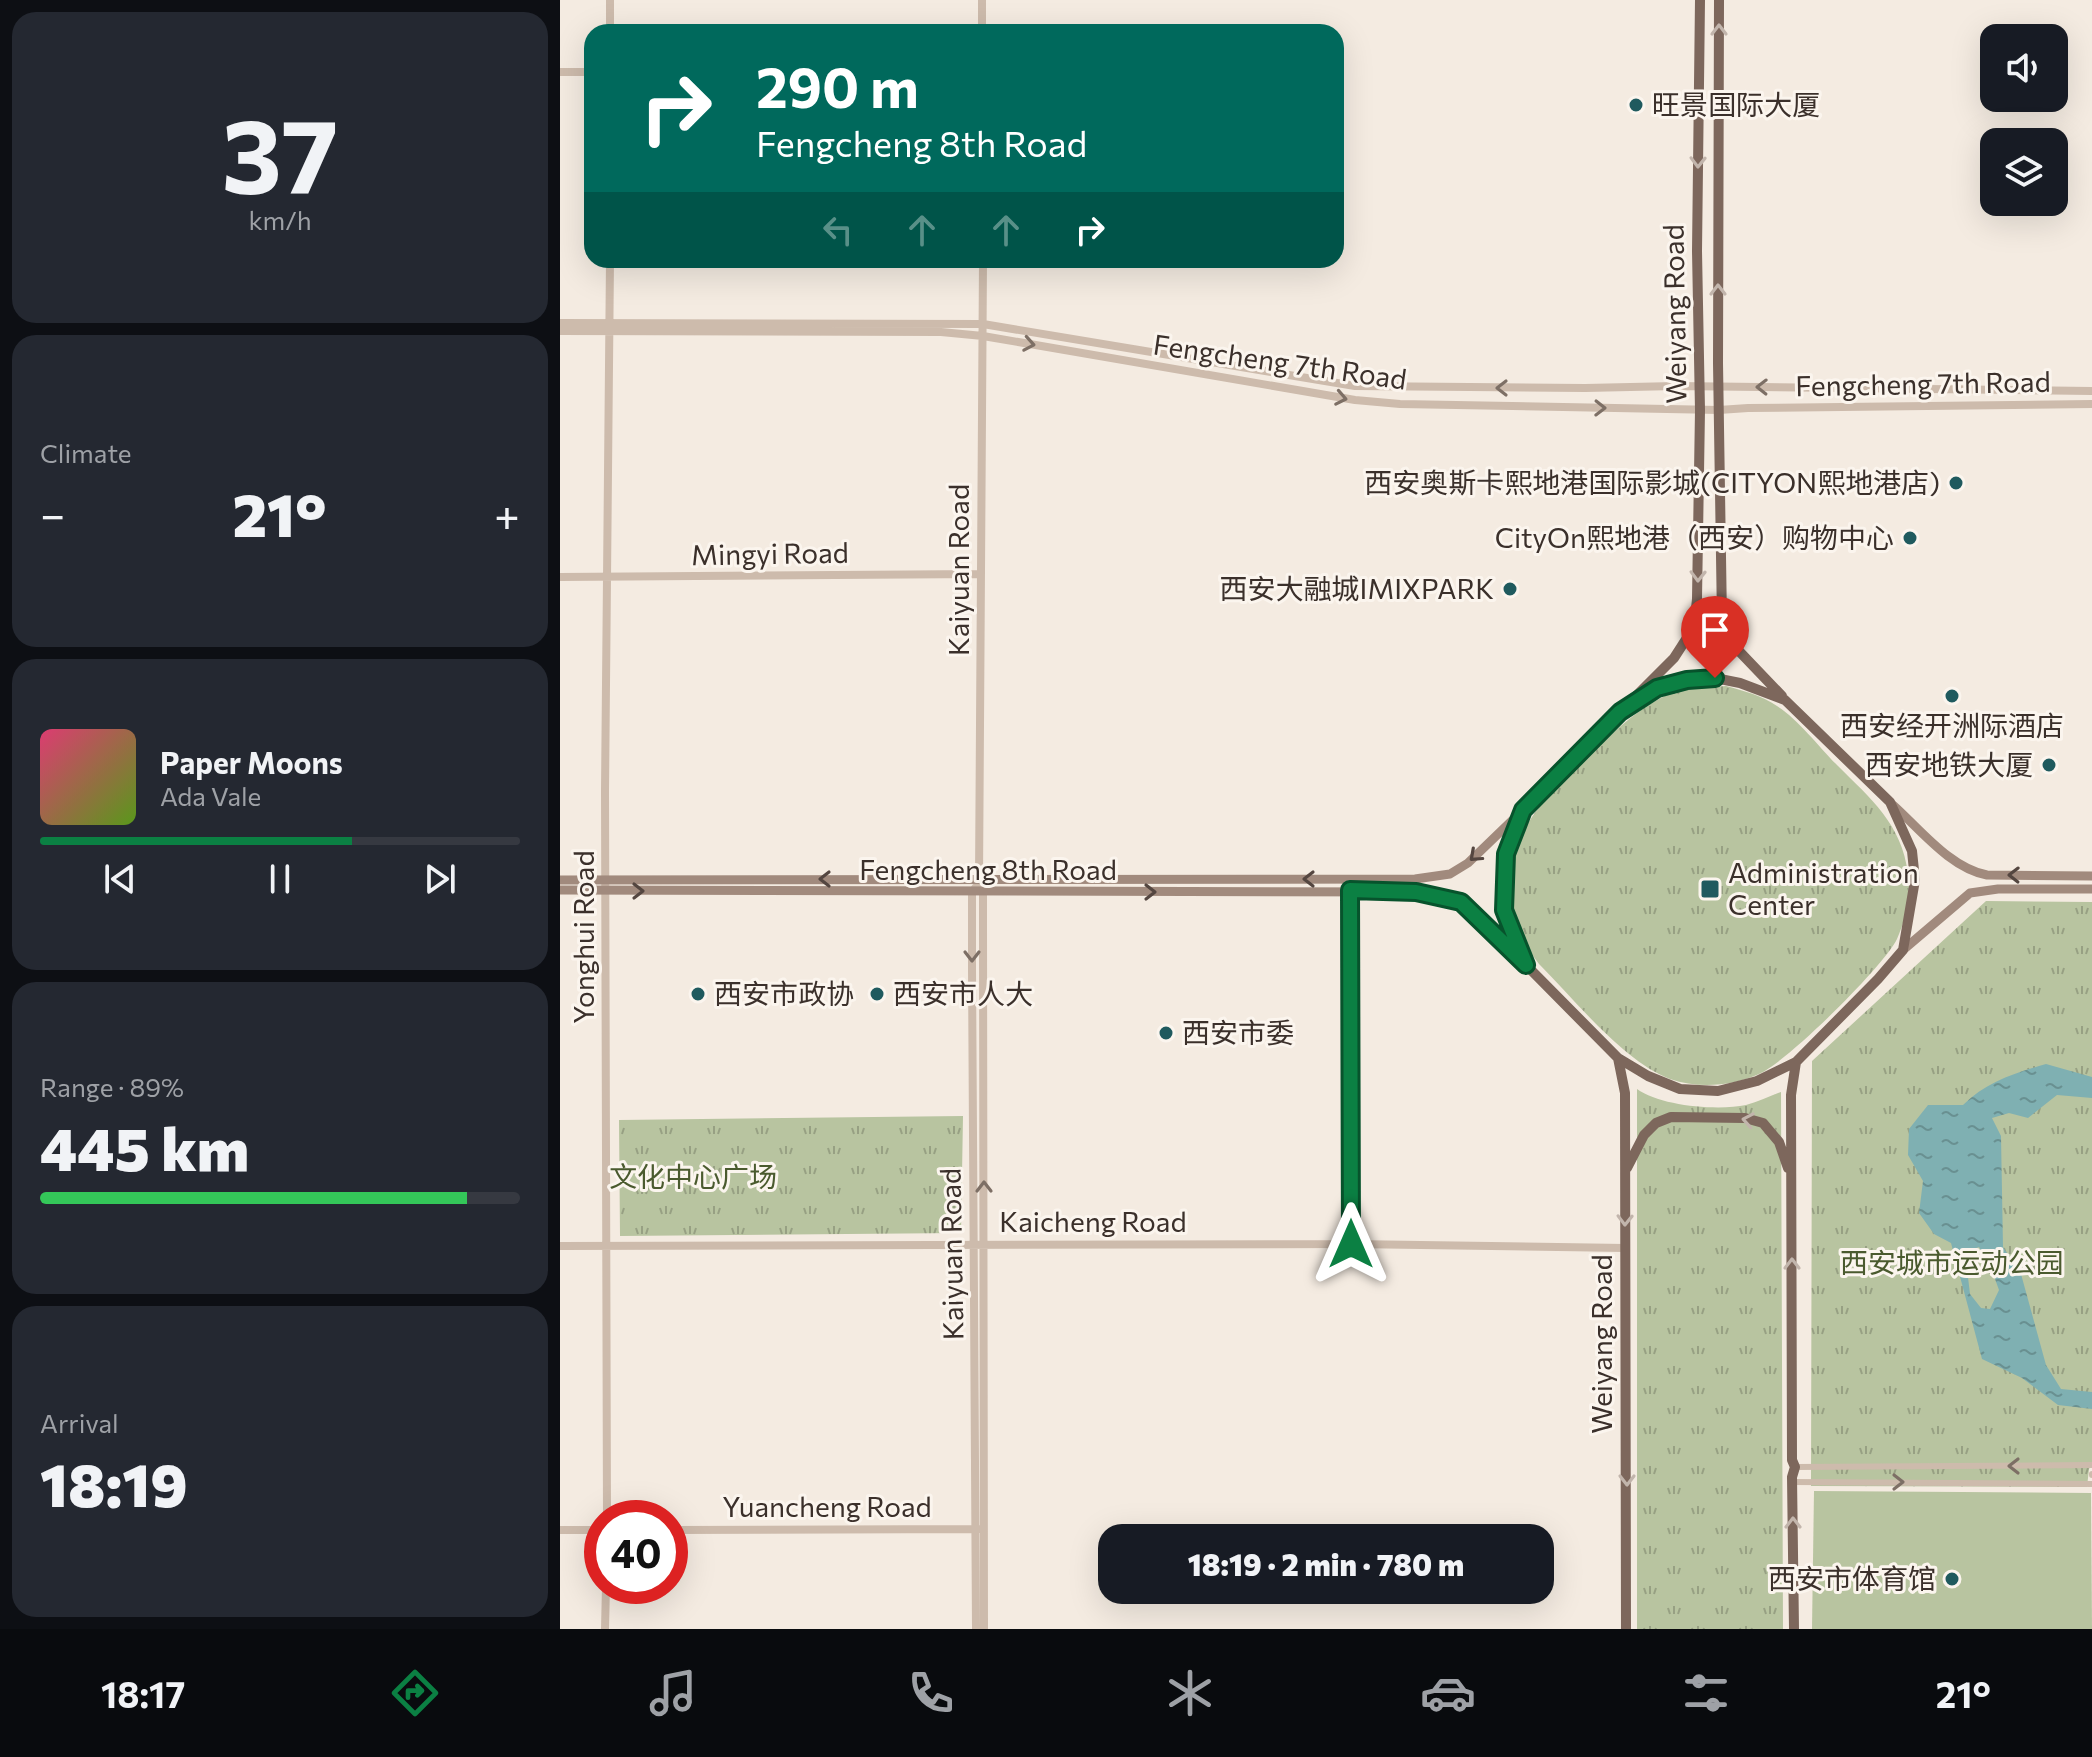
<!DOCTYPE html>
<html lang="en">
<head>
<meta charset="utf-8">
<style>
	:root { --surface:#171b24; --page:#242831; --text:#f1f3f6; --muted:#9ea1a6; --line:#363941; --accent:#0b8043 }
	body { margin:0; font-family:Commissioner,"Noto Sans SC",sans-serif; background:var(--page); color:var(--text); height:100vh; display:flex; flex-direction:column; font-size:30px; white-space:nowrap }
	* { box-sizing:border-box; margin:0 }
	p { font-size:26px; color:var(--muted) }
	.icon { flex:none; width:44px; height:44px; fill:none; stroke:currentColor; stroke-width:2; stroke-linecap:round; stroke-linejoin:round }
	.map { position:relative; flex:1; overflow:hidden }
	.side { display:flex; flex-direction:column; gap:12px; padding:12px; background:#0d0f14; width:560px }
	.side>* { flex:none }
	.top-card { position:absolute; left:24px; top:24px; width:760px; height:244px; border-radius:24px; box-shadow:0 8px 32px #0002; background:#00695c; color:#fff; overflow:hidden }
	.tools { position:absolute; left:1420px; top:24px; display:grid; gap:16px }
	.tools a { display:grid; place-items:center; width:88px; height:88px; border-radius:16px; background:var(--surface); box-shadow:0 8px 32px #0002; font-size:40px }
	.speed { position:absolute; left:24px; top:1500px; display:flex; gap:16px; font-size:40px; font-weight:700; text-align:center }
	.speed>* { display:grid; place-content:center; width:104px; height:104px; border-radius:50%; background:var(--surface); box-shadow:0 8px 32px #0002; line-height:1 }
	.speed .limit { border:12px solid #d22; background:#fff; color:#111 }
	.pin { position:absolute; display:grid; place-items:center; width:68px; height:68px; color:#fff; margin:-82px -34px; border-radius:50% 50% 50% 0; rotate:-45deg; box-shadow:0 0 8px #0007 }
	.pin .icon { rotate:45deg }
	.me { position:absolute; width:88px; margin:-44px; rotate:0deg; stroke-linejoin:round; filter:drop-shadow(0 0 6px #0008) }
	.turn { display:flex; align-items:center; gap:28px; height:168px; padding:0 40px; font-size:36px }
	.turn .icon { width:104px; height:104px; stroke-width:2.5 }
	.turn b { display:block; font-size:56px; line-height:68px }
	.lanes { display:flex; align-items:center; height:76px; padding:0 40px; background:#0003; justify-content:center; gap:40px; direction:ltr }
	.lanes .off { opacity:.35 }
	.big { font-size:60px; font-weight:800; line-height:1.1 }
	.side .widget { flex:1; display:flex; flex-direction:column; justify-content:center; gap:12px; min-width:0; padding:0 28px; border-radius:24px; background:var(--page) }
	.side .dial { align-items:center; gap:0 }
	.dial b { font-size:104px; line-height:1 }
	.song { display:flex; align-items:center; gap:24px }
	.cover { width:96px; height:96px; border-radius:12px; background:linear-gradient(135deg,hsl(340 70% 55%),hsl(90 70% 35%)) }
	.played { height:8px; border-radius:4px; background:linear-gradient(90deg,var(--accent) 65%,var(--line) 65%) }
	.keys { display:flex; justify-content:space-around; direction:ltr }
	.heat { display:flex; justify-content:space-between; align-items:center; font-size:44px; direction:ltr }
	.charge { height:12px; border-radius:6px; background:linear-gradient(90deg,#34c759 89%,var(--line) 0) }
	.trip { position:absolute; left:538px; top:1524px; width:456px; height:80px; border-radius:24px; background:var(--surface); box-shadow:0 8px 32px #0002; font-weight:800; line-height:80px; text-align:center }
	.tab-bar { display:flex; height:128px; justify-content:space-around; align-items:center; background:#090b0e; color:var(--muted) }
	.tab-bar .icon { width:56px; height:56px }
	.tab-bar .selected { color:var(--accent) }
	.tab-bar b { font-size:36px; color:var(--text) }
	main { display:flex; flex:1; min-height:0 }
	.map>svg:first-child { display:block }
</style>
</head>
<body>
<main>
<section class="side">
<div class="widget dial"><b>37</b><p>km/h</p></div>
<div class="widget"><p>Climate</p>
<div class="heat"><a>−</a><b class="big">21°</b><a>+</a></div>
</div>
<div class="widget">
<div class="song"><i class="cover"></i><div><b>Paper Moons</b><p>Ada Vale</p></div></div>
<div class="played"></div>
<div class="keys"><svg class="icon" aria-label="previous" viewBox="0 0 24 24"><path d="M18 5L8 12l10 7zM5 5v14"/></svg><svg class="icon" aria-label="pause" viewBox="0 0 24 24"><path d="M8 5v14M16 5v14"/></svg><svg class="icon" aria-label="next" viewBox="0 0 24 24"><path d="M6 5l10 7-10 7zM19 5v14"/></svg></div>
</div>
<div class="widget"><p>Range · 89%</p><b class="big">445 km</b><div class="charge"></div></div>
<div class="widget"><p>Arrival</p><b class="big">18:19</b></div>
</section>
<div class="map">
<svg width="1532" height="1629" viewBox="0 0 1532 1629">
	<defs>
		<pattern id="park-tufts" width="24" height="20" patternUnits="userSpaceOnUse" patternTransform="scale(2)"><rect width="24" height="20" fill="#b8c4a0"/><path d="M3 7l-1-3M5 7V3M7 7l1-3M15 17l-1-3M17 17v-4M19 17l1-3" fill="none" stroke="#97a083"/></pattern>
		<pattern id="water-ripples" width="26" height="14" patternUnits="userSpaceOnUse" patternTransform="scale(2)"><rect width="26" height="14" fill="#7fb0b2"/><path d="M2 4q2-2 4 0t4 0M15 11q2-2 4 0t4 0" fill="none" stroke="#699091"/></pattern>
	</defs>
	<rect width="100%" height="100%" fill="#f4ebe1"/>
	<path fill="#b8c4a0" d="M 1254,1491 L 1531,1493 L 1532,1629 L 1252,1629 Z"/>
	<path fill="url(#park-tufts)" d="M 1166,686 C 1184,691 1201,695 1217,706 C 1238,719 1259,747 1277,765 C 1311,799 1342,824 1348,874 C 1351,896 1346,919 1337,939 C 1324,966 1227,1062 1199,1074 C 1172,1086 1139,1089 1110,1079 C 1063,1061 1015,1000 979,964 C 943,918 941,857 977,810 C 990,792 1008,777 1024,761 C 1050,735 1077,708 1111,693 C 1126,686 1149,688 1166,686 Z
		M 1426,901 L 1532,902 L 1532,1464 L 1529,1469 L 1527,1487 L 1251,1486 L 1252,1061 Z
		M 1077,1089 C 1100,1106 1158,1111 1186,1105 C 1198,1102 1210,1096 1221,1092 L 1223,1629 L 1077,1629 Z
		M 403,1116 L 401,1233 L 60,1236 L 59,1120 Z"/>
	<path fill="url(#water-ripples)" fill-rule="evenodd" d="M 1486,1064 L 1532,1077 L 1532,1098 L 1497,1095 L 1468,1118 L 1449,1113 L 1432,1118 L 1441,1136 L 1443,1247 L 1461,1274 L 1486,1365 L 1501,1389 L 1532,1392 L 1532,1409 L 1498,1405 L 1462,1378 L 1422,1359 L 1391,1243 L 1374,1234 L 1359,1213 L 1363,1181 L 1348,1155 L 1349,1129 L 1368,1105 L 1403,1105 C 1426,1082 1455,1073 1486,1064 ZM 1419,1247 L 1431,1268 L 1439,1290 L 1430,1309 L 1421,1308 L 1410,1294 L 1405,1252 Z"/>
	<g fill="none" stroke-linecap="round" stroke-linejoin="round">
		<path stroke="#cdbbac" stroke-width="6" d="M 1235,1467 L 1532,1465
			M 1532,1474 L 1532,1475
			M 1232,1482 L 1532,1484"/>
		<path stroke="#cdbbac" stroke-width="8" d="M 422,0 L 422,32
			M 50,32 L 50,0
			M 0,72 L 32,72
			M 423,260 L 419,880 L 423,893 L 423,924 L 424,1629
			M 0,323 L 423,324 L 795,386 L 1025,388 L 1116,386 L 1532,391
			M 0,331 L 381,332 L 423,336 L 795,400 L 840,404 L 1159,410 L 1188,408 L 1532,404
			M 0,577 L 421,574
			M 790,879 L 791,1244
			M 415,888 L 412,893 L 412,969 L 416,1629
			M 0,1246 L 791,1244 L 1065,1248
			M 47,1518 L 45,791 L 50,260
			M 0,1530 L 42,1530
			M 110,1530 L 419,1529
			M 45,1629 L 46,1586"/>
		<path stroke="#a18a7d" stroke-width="9" d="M 1333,805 C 1360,829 1390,868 1427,875 L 1532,876
			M 0,880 L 855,879 L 890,874 L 908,863 L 963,810
			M 0,890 L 856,892 L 901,902 L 964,962
			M 1343,950 L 1410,893 L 1438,889 L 1532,889"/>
		<path stroke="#7d675c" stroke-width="10" d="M 1159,0 L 1158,363 L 1162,620 L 1177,649 L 1222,696
			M 1155,678 L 1180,683 L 1225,700 L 1330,802 L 1352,851 L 1355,880 L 1343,950 L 1318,979 L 1236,1062 L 1197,1081 L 1158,1091 L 1120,1089 L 1088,1076 L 1058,1058 L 966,965 L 944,910 L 946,854 L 963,810 L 1060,712 L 1097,688 L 1127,680 Z
			M 1076,696 L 1114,658 L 1134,627 L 1137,599 L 1140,410 L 1137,251 L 1140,0
			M 1058,1058 L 1065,1093 L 1066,1629
			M 1067,1168 L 1084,1135 L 1096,1123 L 1111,1117 L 1185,1118 L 1203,1123 L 1219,1142 L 1228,1168
			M 1234,1629 L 1232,1477 L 1235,1467 L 1232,1460 L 1231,1095 L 1236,1062"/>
	</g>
	<defs><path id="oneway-chevron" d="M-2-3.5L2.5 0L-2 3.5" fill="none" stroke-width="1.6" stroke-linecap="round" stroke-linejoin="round" transform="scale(2)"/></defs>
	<g stroke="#c2b5ac">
		<use href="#oneway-chevron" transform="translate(1159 30) rotate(-90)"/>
		<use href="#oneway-chevron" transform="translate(1138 162) rotate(91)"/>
		<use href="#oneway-chevron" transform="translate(1158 290) rotate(-90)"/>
		<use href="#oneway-chevron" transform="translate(1138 576) rotate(91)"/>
		<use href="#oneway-chevron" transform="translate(1188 1120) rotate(-170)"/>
		<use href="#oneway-chevron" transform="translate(1065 1220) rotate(91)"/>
		<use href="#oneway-chevron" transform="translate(1232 1264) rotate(-90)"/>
		<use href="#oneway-chevron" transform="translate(1067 1480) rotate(90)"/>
		<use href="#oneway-chevron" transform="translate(1233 1523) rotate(-90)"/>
	</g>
	<g stroke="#7d6f65">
		<use href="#oneway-chevron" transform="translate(469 344) rotate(10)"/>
		<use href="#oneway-chevron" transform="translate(1202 387) rotate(-179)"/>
		<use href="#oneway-chevron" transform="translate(942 388) rotate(-180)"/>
		<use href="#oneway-chevron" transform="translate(781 398) rotate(11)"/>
		<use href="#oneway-chevron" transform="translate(1040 408) rotate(1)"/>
		<use href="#oneway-chevron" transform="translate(412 956) rotate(90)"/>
		<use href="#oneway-chevron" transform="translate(424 1187) rotate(-90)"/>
		<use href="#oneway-chevron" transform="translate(1454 1466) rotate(180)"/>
		<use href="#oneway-chevron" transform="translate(1338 1482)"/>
	</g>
	<g stroke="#544640">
		<use href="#oneway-chevron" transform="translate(915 856) rotate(138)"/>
		<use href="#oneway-chevron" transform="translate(1454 875) rotate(-179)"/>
		<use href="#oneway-chevron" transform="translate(265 879) rotate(180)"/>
		<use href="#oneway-chevron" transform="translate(749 879) rotate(180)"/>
		<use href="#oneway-chevron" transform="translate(78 891)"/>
		<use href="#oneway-chevron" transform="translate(590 892)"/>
	</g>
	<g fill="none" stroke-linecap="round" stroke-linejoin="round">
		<g stroke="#07532c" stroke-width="20">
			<path id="route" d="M 791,1244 L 790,890 L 856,892 L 901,902 L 966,965 L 944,910 L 946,854 L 963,810 L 1060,712 L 1097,688 L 1127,680 L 1155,678"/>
		</g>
		<use href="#route" stroke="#0b8043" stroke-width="14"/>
	</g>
	<g fill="#1f5a5e" stroke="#fbf5ee" stroke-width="3">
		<circle cx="1076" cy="105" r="8"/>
		<circle cx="1396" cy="483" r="8"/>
		<circle cx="1350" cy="538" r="8"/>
		<circle cx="950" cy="589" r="8"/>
		<circle cx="1392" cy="696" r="8"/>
		<circle cx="1489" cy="765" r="8"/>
		<rect x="1140" y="879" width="20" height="20" rx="4"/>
		<circle cx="138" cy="994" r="8"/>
		<circle cx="317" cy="994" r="8"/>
		<circle cx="606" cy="1033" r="8"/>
		<circle cx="1392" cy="1579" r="8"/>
	</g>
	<g text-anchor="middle" stroke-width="6" stroke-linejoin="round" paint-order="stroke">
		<g font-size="28" fill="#3b302b" stroke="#fbf5ee" text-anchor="start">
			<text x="1092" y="115">旺景国际大厦</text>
			<text x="1380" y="493" text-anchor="end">西安奥斯卡熙地港国际影城(CITYON熙地港店)</text>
			<text x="1334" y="548" text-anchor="end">CityOn熙地港（西安）购物中心</text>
			<text x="934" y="599" text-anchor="end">西安大融城IMIXPARK</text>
			<text x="1392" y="736" text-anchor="middle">西安经开洲际酒店</text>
			<text x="1473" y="775" text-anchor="end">西安地铁大厦</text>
			<text x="1168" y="883">Administration<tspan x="1168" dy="32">Center</tspan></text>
			<text x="154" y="1004">西安市政协</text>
			<text x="333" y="1004">西安市人大</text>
			<text x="622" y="1043">西安市委</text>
			<text x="1376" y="1589" text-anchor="end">西安市体育馆</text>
		</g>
		<g font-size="28" fill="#3b302b" stroke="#fbf5ee">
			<text transform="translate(1115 314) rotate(-91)" y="10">Weiyang Road</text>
			<text transform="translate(720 362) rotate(8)" y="10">Fengcheng 7th Road</text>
			<text transform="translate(1363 384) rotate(-1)" y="10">Fengcheng 7th Road</text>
			<text transform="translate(210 554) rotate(-1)" y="10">Mingyi Road</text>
			<text transform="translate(399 570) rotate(-90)" y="10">Kaiyuan Road</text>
			<text x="428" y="880">Fengcheng 8th Road</text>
			<text transform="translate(24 937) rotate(-90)" y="10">Yonghui Road</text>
			<text x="533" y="1232">Kaicheng Road</text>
			<text transform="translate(392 1254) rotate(-91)" y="10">Kaiyuan Road</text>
			<text transform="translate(1042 1344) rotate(-90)" y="10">Weiyang Road</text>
			<text x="267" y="1517">Yuancheng Road</text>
		</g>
		<g font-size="28" fill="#4a5a2e" stroke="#fbf5ee">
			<text x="133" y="1187">文化中心广场</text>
			<text x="1392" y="1273">西安城市运动公园</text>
		</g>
	</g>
</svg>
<div class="tools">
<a><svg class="icon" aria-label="sound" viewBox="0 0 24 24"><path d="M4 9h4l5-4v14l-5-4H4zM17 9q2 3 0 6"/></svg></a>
<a><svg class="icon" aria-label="layers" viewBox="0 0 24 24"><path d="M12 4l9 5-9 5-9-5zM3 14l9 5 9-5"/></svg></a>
</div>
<div class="speed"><div class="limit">40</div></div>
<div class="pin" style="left:1155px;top:678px;background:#d93025"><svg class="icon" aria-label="arrive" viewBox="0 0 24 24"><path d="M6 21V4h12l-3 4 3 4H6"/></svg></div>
<svg class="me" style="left:791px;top:1244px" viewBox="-20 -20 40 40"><path d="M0-17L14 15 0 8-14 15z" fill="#0b8043" stroke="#fff" stroke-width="4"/></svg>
<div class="trip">18:19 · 2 min · 780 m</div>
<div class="top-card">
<div class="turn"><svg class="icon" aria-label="right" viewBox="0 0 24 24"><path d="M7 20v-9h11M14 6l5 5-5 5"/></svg><div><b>290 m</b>Fengcheng 8th Road</div></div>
<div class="lanes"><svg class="icon off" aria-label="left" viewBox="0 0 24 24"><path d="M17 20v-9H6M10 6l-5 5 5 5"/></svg><svg class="icon off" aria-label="ahead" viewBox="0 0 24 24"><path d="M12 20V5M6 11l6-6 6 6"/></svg><svg class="icon off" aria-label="ahead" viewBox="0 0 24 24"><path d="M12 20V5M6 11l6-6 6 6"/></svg><svg class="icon" aria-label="right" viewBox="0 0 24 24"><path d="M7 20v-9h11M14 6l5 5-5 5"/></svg></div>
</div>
</div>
</main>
<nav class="tab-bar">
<b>18:17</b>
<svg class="icon selected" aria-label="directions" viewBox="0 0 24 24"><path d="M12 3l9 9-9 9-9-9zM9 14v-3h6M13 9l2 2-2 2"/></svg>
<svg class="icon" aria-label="music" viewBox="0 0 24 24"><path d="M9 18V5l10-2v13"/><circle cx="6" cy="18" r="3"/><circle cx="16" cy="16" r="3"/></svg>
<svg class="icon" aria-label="phone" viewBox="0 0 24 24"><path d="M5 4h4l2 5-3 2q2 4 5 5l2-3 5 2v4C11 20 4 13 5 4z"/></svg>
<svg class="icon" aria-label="climate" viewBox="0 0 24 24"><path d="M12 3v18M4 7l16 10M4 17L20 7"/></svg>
<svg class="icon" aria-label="car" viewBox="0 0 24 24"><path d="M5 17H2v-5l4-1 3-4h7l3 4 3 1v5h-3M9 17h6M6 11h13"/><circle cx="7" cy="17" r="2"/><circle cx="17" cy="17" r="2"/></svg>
<svg class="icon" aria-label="filters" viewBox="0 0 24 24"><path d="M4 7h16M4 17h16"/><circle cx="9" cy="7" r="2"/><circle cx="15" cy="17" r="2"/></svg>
<b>21°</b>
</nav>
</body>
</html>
